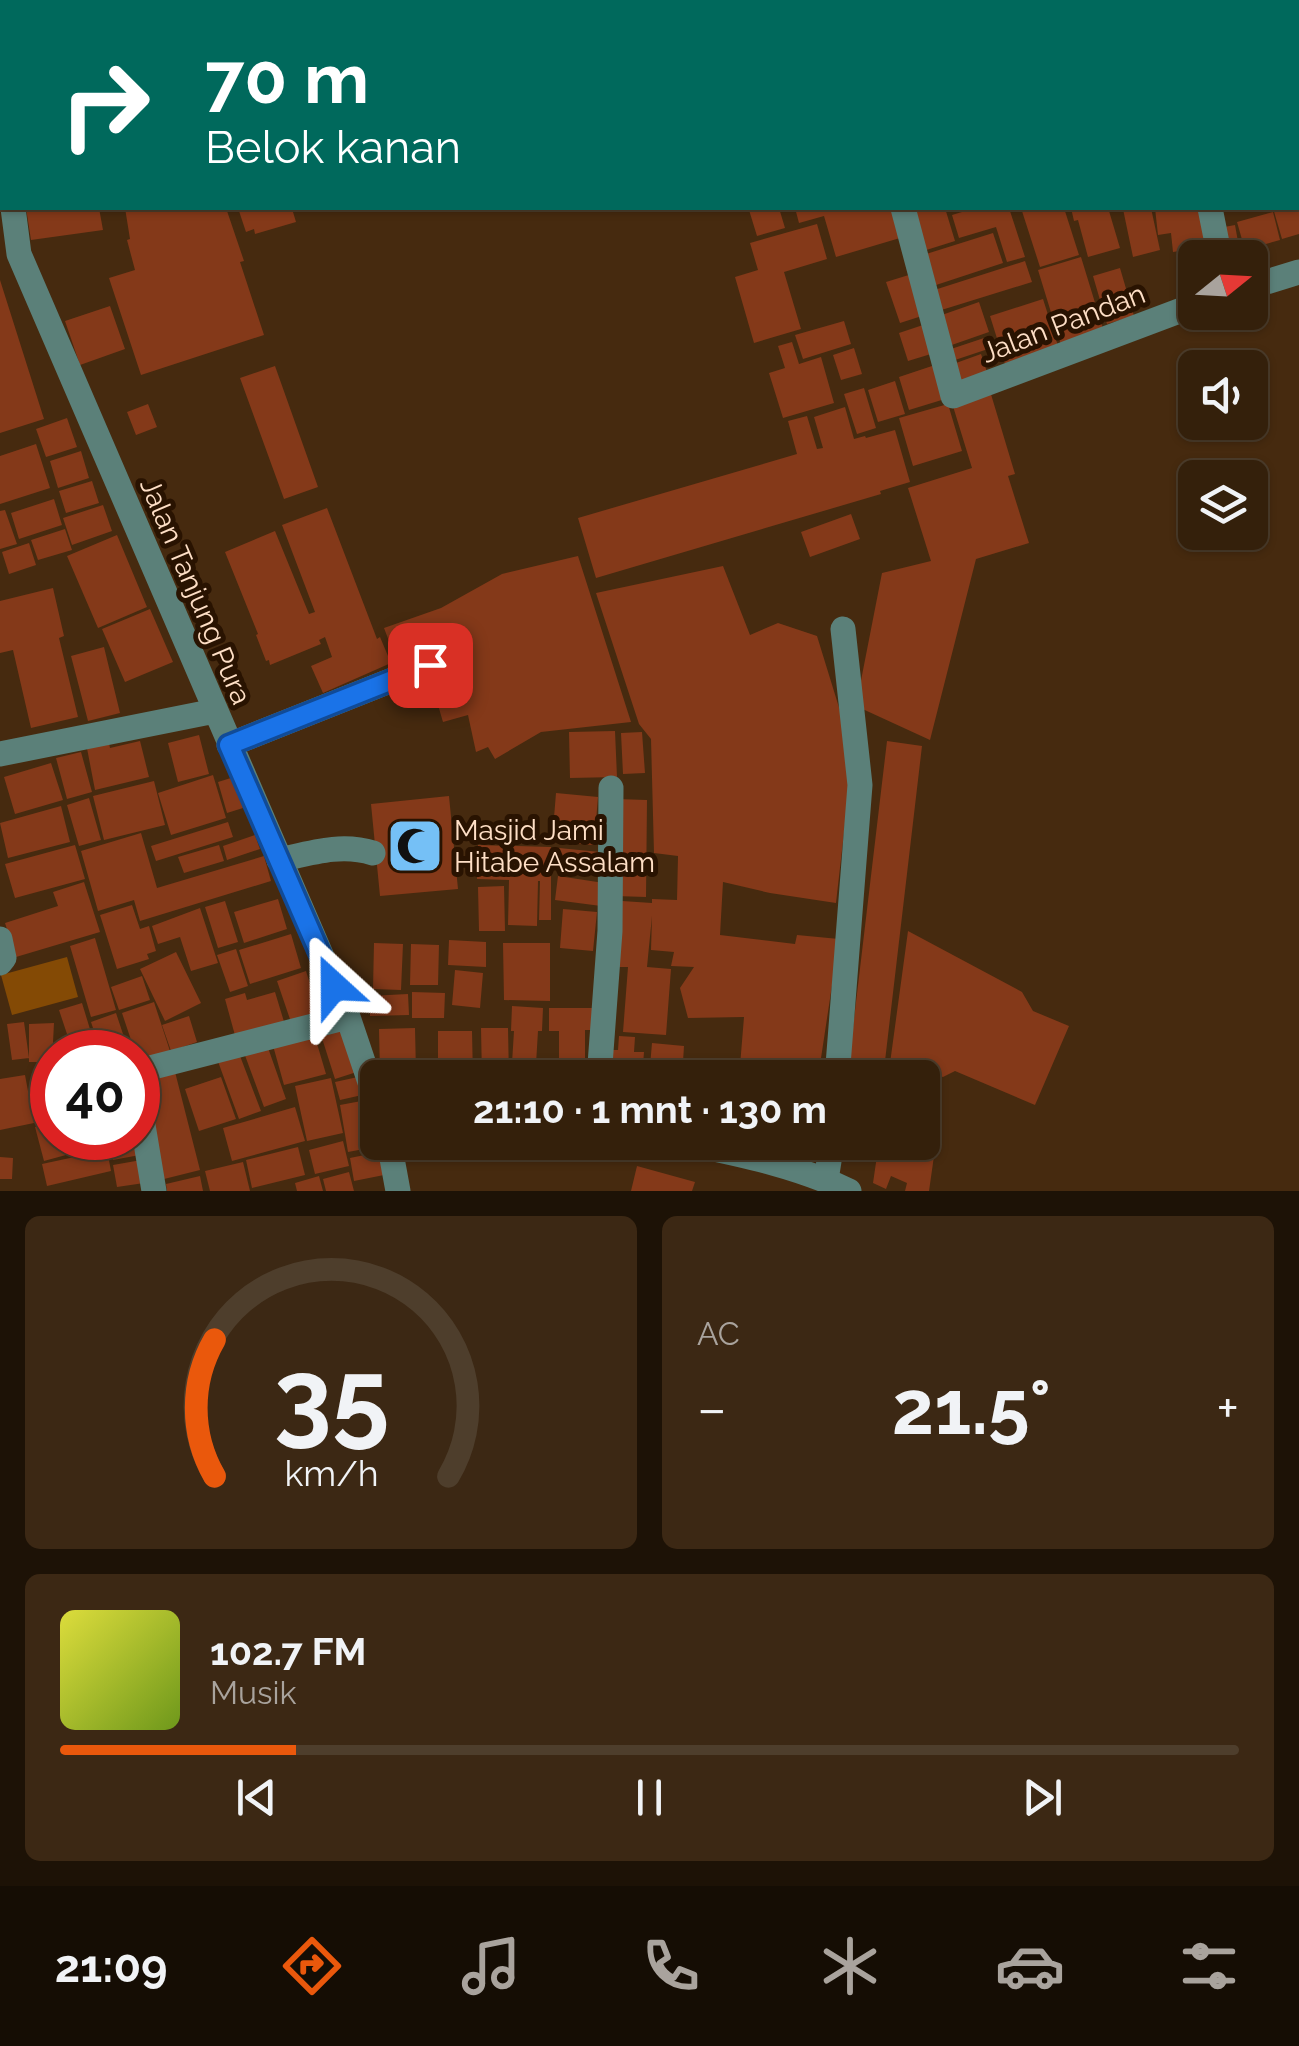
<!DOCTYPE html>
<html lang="id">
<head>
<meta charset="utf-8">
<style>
	:root { --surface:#34200b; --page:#3c2814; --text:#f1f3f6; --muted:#a9a39d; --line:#4e3e2c; --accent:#ea580c }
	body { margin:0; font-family:Raleway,sans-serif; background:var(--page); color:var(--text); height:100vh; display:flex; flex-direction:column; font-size:38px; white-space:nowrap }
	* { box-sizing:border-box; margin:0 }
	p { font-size:32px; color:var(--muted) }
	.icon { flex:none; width:55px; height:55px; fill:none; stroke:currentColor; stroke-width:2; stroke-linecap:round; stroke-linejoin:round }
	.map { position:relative; height:1191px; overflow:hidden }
	.sheet { display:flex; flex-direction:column; gap:25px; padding:25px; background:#1d1206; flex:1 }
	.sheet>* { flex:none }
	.top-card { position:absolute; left:0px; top:0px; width:1300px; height:210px; box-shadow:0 2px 8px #0004,0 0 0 2px var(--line); background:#00695c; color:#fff; overflow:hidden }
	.needle { width:65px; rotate:72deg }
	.fabs { position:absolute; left:1178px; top:240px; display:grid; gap:20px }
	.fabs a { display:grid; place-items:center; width:90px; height:90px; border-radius:15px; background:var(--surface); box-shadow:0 2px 8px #0004,0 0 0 2px var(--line); font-size:50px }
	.speed { position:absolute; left:30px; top:1030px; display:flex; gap:20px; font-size:50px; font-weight:700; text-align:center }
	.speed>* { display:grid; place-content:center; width:130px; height:130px; border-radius:50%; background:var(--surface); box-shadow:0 2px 8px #0004,0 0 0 2px var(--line); line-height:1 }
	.speed .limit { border:15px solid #d22; background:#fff; color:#111 }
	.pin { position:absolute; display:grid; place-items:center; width:85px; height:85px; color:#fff; margin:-42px; border-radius:20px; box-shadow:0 5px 15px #0006 }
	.me { position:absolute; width:110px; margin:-55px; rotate:336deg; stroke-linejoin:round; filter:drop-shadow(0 0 8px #0008) }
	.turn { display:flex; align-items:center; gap:35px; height:210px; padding:0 40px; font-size:45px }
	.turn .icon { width:130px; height:130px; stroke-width:2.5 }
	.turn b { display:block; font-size:70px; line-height:85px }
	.big { font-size:75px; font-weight:700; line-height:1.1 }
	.sheet .tile { flex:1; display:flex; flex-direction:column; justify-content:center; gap:15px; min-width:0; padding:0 35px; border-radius:15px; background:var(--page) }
	.sheet .dial { align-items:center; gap:0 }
	.dial svg { height:260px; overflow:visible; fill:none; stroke:var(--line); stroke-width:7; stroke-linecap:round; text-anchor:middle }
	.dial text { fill:var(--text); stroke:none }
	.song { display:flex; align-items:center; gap:30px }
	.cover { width:120px; height:120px; border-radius:15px; background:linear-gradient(135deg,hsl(60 70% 55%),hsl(80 70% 35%)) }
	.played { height:10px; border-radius:5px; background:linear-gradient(90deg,var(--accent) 20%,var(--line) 20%) }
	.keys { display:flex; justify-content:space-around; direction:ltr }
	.heat { display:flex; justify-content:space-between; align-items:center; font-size:55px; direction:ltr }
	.sheet .tiles { flex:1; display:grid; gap:25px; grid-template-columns:1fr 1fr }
	.tile:last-child { grid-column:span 2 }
	.trip { position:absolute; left:360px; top:1060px; width:580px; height:100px; border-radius:15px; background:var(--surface); box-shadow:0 2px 8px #0004,0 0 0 2px var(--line); font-weight:700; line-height:100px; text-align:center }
	.tab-bar { display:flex; height:160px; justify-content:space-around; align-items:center; background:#150d04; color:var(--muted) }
	.tab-bar .icon { width:70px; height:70px }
	.tab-bar .on { color:var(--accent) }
	.tab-bar b { font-size:45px; color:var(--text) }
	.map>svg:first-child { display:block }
</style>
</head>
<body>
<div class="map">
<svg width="1299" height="1191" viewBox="0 0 1299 1191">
	<rect width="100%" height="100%" fill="#462a0f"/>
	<path fill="#844a05" d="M 67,957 L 78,997 L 12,1015 L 1,975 Z"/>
	<path fill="#843919" d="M 26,208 L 99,208 L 103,230 L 31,240 Z
		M 125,208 L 213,208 L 213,211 L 226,208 L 244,261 L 240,262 L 264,335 L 141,375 L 109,278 L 135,270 L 127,240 L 130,239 Z
		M 238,208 L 303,208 L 303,209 L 293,212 L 296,222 L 255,234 L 254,229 L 246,232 Z
		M 757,208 L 779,208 L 785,228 L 757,236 L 749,210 Z
		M 795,208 L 891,208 L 900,238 L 836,257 L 824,216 L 799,223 Z
		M 906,208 L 945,208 L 955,241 L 920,252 Z
		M 975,208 L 1009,208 L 1025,257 L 1007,262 L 996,227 L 959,238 L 952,215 Z
		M 1021,208 L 1064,208 L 1079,255 L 1040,267 Z
		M 1071,208 L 1116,208 L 1109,211 L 1120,248 L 1088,257 L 1078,220 L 1074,221 Z
		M 1132,208 L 1151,208 L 1160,250 L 1133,257 L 1123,209 Z
		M 1155,208 L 1203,208 L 1207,247 L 1173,252 L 1171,233 L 1158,235 Z
		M 1273,208 L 1299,208 L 1299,234 L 1282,239 Z
		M 1273,212 L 1280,240 L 1245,250 L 1237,222 Z
		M 817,224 L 827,259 L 784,272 L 801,329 L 754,343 L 735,277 L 758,270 L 750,243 Z
		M 1235,225 L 1241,258 L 1225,258 L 1219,228 Z
		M 993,233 L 1003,263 L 933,286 L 923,255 Z
		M 1081,257 L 1104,332 L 1061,345 L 1038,270 Z
		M 1025,261 L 1032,282 L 935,312 L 928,292 Z
		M 1120,268 L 1134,316 L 1107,324 L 1093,276 Z
		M 912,274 L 925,315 L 900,323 L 886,282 Z
		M 0,280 L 44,419 L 0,433 Z
		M 1043,299 L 1058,346 L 1005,364 L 990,316 Z
		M 979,302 L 989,332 L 946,347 L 936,317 Z
		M 110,306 L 125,349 L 80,365 L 65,321 Z
		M 844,321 L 851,344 L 803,359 L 795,335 Z
		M 923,325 L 931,354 L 908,361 L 899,333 Z
		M 984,338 L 988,349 L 949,362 L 945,351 Z
		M 792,342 L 799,364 L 821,357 L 834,403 L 783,418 L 769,373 L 785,368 L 778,346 Z
		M 854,348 L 862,374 L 841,380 L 833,355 Z
		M 981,354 L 988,375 L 962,383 L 956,363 Z
		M 935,365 L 945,399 L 909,410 L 899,377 Z
		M 275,366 L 318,487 L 284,499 L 240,378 Z
		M 895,381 L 905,414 L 878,422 L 868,390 Z
		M 864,388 L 876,428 L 857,434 L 844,394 Z
		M 990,391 L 1015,474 L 1008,476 L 1029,543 L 976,559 L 930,740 L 856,706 L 882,573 L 931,561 L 908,488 L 972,468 L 952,403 Z
		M 148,404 L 157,427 L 136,435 L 127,412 Z
		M 948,404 L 962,451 L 913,466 L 899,418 Z
		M 845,407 L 854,439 L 865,436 L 866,438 L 895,430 L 910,482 L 880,491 L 881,494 L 596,578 L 578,518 L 797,454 L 788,421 L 807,416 L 817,449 L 823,448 L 814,417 Z
		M 67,418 L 77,447 L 46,457 L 36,429 Z
		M 36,444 L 50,488 L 0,504 L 0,456 Z
		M 81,451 L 89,478 L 58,488 L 50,461 Z
		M 92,481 L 99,503 L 66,513 L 59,491 Z
		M 54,499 L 62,525 L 19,539 L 11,513 Z
		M 103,505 L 112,531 L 72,545 L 63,518 Z
		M 327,508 L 377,639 L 380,637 L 391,663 L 323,693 L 311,666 L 332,657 L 325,637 L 319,640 L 321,644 L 270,665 L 269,660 L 266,661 L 256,635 L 258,634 L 225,552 L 275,531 L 309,614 L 315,612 L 282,525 Z
		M 5,510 L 17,544 L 0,549 L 0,511 Z
		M 851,514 L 860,539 L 810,557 L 801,532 Z
		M 65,529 L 72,550 L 38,560 L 31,540 Z
		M 117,535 L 147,607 L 98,628 L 67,556 Z
		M 29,543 L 36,565 L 9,574 L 2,552 Z
		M 578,556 L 631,722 L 541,732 L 495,759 L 488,747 L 476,752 L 468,715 L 443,722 L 433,688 L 456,679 L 445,642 L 395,657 L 384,628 L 441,608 L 502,574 Z
		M 723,566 L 750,635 L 778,623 L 817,636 L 853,753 L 836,903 L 770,893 L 723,882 L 720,935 L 795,944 L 797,935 L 839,939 L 818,1078 L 739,1078 L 744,1017 L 688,1018 L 680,988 L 694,967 L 671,966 L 674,952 L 651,950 L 652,916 L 647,967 L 671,969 L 666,1035 L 623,1032 L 628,967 L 617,967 L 622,901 L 652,903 L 652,899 L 677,900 L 678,856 L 654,853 L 651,739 L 639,724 L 596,593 Z
		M 53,588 L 64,636 L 59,638 L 78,717 L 31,728 L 13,650 L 0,653 L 0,601 Z
		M 150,609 L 173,662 L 125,682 L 102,629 Z
		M 104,647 L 120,713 L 88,721 L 71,656 Z
		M 615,731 L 617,777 L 570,778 L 569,732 Z
		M 642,732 L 645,773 L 623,774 L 621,733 Z
		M 199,735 L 209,774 L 178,782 L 168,743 Z
		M 108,738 L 110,748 L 140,741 L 149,777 L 95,790 L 86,743 Z
		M 887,741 L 922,746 L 883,1078 L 847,1078 Z
		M 81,752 L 92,792 L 67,799 L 56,758 Z
		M 51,763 L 63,800 L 15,814 L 4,777 Z
		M 213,775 L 226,818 L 171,835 L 158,793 Z
		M 234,777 L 243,808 L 227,813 L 218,782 Z
		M 154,781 L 165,825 L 104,840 L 93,796 Z
		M 556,793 L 598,797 L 594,845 L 552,842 Z
		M 449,796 L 458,889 L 380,896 L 371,804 Z
		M 89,798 L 101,840 L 79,846 L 67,805 Z
		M 616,799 L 647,800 L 646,897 L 615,896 Z
		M 61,806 L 70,842 L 8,858 L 0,823 Z
		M 228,822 L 233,837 L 156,861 L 151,846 Z
		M 141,833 L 157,888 L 264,856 L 271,881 L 140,921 L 134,900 L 98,911 L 81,851 Z
		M 255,835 L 260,849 L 227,860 L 223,846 Z
		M 75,845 L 85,879 L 15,898 L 5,864 Z
		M 219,845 L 224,861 L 184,873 L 178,857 Z
		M 478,845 L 551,847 L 551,920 L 539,920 L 540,881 L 538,881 L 537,926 L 508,925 L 509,880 L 477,879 Z
		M 559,848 L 600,852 L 598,874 L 557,871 Z
		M 558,876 L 604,883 L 601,906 L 555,900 Z
		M 84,882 L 100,932 L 16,957 L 5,923 L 58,906 L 53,892 Z
		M 504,886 L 505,931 L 479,931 L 478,887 Z
		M 278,899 L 287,929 L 244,943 L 234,912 Z
		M 225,901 L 238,942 L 218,948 L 205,907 Z
		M 132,905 L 140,929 L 149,926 L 156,951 L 147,954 L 149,959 L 117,969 L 100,915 Z
		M 200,908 L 218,963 L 191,971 L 180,937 L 158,944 L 152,926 Z
		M 563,909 L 597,912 L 593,951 L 560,948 Z
		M 908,931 L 1022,992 L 1033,1011 L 1069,1026 L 1035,1105 L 955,1071 L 943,1077 L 922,1070 L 920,1078 L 888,1078 Z
		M 291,934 L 301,968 L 250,984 L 239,950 Z
		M 95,938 L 116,1010 L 91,1017 L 70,946 Z
		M 449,940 L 486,942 L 486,967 L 448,965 Z
		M 374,943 L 403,944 L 401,990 L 373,989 Z
		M 503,943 L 550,943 L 550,1001 L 504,1000 Z
		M 411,944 L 439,945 L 438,985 L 410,985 Z
		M 236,949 L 248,986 L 230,992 L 217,955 Z
		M 176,952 L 201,1003 L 165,1021 L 140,969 Z
		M 455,970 L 483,973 L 480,1008 L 452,1005 Z
		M 306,971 L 321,1019 L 293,1028 L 277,981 Z
		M 142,976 L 150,1000 L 119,1010 L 111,987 Z
		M 275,992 L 285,1025 L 236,1039 L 225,999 L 245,993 L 247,1000 Z
		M 412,992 L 445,993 L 444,1018 L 412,1018 Z
		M 408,994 L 409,1015 L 370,1016 L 369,996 Z
		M 154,1002 L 170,1051 L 138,1062 L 138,1052 L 135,1052 L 122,1013 Z
		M 82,1003 L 97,1052 L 73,1052 L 59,1010 Z
		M 512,1006 L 543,1008 L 542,1031 L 538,1031 L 536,1064 L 512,1063 L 514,1031 L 511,1031 Z
		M 549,1008 L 592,1008 L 592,1030 L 585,1030 L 585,1063 L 559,1062 L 559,1031 L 549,1031 Z
		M 116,1013 L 129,1052 L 101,1052 L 91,1022 Z
		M 189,1016 L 197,1042 L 171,1051 L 162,1025 Z
		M 24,1022 L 29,1058 L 12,1060 L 7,1024 Z
		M 54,1023 L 52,1062 L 29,1062 L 29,1024 Z
		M 348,1023 L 363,1070 L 335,1079 L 320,1032 Z
		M 415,1028 L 416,1072 L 413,1073 L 413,1078 L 391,1078 L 391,1073 L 380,1073 L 379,1029 Z
		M 481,1028 L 508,1028 L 509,1078 L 482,1078 Z
		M 313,1030 L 326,1074 L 284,1085 L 272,1042 Z
		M 438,1031 L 472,1031 L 473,1078 L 438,1078 Z
		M 619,1036 L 635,1037 L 634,1052 L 644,1052 L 642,1078 L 611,1078 L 612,1050 L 618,1050 Z
		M 266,1042 L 286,1099 L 264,1107 L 243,1050 Z
		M 652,1043 L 684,1046 L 682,1078 L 649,1078 Z
		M 237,1048 L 261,1111 L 239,1119 L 216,1056 Z
		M 173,1064 L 200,1170 L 164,1179 L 138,1076 Z
		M 533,1070 L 586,1071 L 586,1078 L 533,1078 Z
		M 25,1075 L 34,1123 L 0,1130 L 0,1079 Z
		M 367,1075 L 371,1093 L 340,1100 L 335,1082 Z
		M 221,1077 L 236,1119 L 199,1131 L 185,1089 Z
		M 331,1078 L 343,1133 L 307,1141 L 295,1086 Z
		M 922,1094 L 941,1107 L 929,1191 L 905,1191 L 907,1183 L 891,1176 L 886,1189 L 873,1183 L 879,1142 L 922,1142 Z
		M 372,1099 L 378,1142 L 380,1146 L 348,1152 L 340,1105 Z
		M 295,1107 L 305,1141 L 232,1161 L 223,1128 Z
		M 52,1122 L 52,1138 L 104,1138 L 106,1144 L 44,1161 L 35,1127 Z
		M 138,1138 L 145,1154 L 113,1160 L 110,1142 Z
		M 343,1141 L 349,1166 L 315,1174 L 309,1150 Z
		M 298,1147 L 305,1175 L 252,1188 L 246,1160 Z
		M 107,1150 L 111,1171 L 47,1186 L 42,1164 Z
		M 384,1151 L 389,1174 L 354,1181 L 350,1158 Z
		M 0,1157 L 13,1158 L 12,1179 L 0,1179 Z
		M 147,1159 L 151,1182 L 117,1187 L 113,1165 Z
		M 243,1162 L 250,1191 L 210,1191 L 205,1171 Z
		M 637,1166 L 695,1182 L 692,1191 L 631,1191 Z
		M 349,1172 L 354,1191 L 326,1191 L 323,1179 Z
		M 200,1176 L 203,1191 L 167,1191 L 166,1184 Z
		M 319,1176 L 323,1191 L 297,1191 L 295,1183 Z"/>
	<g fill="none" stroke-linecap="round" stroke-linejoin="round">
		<path stroke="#5b8079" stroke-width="25" d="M 286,0 L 307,2
			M 858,0 L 859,2
			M 1132,0 L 1133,2
			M 412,2 L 464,0
			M 0,110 L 2,129
			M 13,208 L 19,254 L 348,1017 L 378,1106
			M 903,208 L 953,396 L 1195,305
			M 1210,208 L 1220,258
			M 1250,287 L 1299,272
			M 229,745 L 430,665
			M 0,754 L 215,711
			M 279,860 C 311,853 341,843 373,853
			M 0,939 L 4,958 L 0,963
			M 138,1071 L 348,1017
			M 599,1078 L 610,931 L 611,788
			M 837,1078 L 860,785 L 843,629
			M 138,1095 L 154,1191
			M 44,1110 L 52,1105
			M 389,1142 L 398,1191
			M 681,1142 C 738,1154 796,1165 849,1191
			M 826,1180 L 832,1142"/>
	</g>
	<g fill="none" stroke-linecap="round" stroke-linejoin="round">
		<g stroke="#114b97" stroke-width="25">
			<path id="route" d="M 334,986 L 229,745 L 430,665"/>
		</g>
		<use href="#route" stroke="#1a73e8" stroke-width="18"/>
	</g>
	<defs>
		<g id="mosque-square" transform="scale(2.875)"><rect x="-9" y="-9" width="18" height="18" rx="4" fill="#75c0f6" stroke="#291301"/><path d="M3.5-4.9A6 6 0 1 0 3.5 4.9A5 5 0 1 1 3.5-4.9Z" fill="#111"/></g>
	</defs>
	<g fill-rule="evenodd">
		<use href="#mosque-square" x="415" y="846"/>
	</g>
	<g text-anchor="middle" stroke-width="10" stroke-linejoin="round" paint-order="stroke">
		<g font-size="28" fill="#fedfc6" stroke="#291301">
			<text transform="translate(1063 323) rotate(-21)" y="10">Jalan Pandan</text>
			<text transform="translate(196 591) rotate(67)" y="10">Jalan Tanjung Pura</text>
		</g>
		<g font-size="28" fill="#fedfc6" stroke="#291301" text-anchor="start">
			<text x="454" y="840">Masjid Jami<tspan x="454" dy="32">Hitabe Assalam</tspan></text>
		</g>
	</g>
</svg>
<div class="fabs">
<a><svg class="needle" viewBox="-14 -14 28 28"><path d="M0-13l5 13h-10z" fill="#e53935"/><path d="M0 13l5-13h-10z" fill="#a9a39d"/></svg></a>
<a><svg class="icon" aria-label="sound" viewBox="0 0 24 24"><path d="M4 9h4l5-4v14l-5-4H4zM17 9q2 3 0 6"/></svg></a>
<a><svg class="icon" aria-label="layers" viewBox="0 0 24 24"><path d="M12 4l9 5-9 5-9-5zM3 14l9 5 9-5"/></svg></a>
</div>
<div class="speed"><div class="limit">40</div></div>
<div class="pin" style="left:430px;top:665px;background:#d93025"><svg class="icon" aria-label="arrive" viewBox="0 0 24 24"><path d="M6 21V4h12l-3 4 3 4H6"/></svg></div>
<svg class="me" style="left:334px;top:986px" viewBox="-20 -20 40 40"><path d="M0-17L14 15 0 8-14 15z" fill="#1a73e8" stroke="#fff" stroke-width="4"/></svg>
<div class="trip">21:10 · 1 mnt · 130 m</div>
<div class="top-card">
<div class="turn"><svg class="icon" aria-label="right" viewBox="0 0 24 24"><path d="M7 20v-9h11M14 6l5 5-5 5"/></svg><div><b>70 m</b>Belok kanan</div></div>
</div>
</div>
<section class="sheet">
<div class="tiles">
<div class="tile dial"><svg viewBox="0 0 100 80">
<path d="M14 69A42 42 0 1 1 86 69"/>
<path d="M14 69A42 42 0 0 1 14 27" stroke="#ea580c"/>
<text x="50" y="56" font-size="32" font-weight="700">35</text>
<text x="50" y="72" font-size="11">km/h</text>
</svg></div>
<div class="tile"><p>AC</p>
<div class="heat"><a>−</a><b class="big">21.5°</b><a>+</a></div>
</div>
<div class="tile">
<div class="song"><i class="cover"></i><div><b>102.7 FM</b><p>Musik</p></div></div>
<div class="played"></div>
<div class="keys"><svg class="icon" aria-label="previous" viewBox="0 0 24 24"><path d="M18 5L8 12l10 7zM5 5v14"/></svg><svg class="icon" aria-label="pause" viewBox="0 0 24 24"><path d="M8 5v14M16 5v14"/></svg><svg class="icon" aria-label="next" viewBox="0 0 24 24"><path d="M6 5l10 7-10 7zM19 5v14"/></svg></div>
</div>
</div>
</section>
<nav class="tab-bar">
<b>21:09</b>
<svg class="icon on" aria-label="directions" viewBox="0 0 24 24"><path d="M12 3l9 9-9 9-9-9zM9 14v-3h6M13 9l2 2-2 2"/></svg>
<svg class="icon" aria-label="music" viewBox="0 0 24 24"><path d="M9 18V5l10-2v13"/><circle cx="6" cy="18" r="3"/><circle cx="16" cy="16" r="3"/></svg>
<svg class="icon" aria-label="phone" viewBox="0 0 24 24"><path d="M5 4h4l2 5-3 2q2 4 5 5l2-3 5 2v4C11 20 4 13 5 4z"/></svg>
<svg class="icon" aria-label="climate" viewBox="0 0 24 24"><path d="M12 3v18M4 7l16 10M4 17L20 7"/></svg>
<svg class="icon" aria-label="car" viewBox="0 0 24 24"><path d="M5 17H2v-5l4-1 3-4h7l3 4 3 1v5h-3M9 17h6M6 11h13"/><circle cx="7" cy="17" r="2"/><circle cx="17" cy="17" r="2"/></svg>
<svg class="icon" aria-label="filters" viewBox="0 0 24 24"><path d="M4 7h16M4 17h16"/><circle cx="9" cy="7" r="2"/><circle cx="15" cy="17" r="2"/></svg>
</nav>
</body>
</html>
